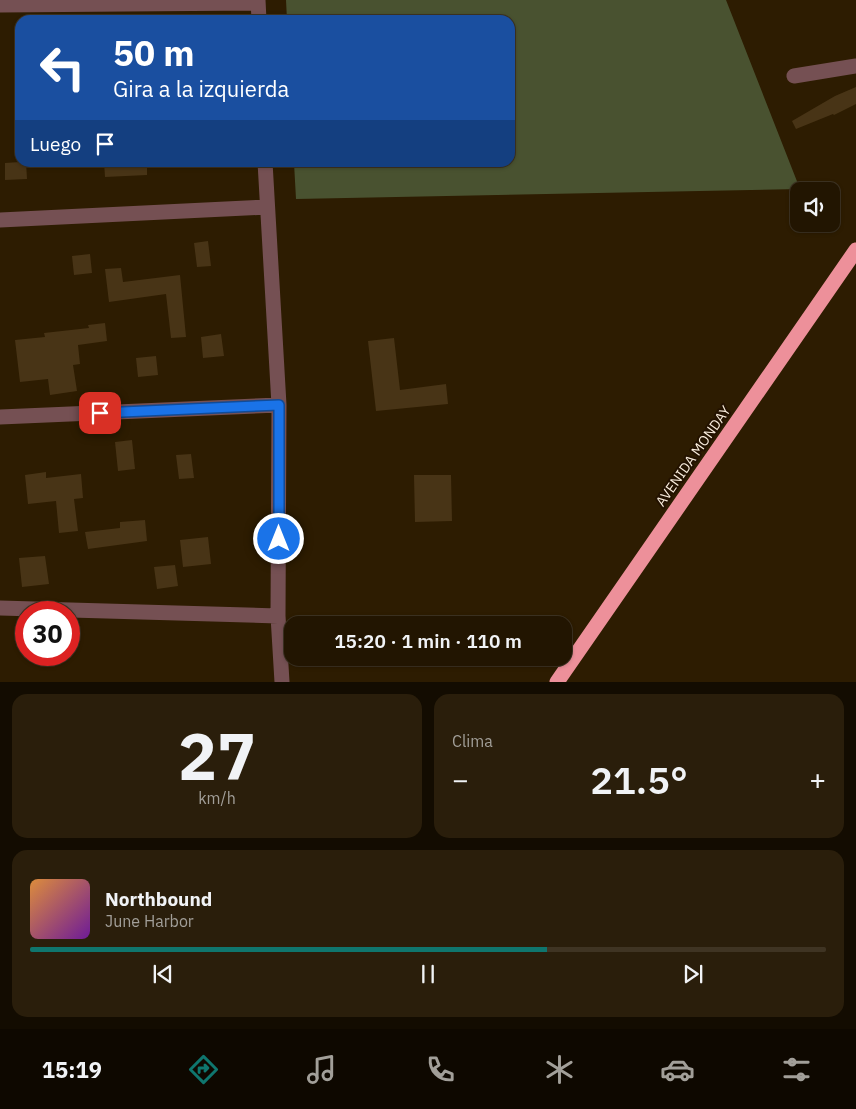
<!DOCTYPE html>
<html lang="es">
<head>
<meta charset="utf-8">
<style>
	:root { --surface:#221501; --page:#2a1e0b; --text:#f1f3f6; --muted:#a29f99; --line:#3f3423; --accent:#0f766e }
	body { margin:0; font-family:"IBM Plex Sans",sans-serif; background:var(--page); color:var(--text); height:100vh; display:flex; flex-direction:column; font-size:19px; white-space:nowrap }
	* { box-sizing:border-box; margin:0 }
	p { font-size:16px; color:var(--muted) }
	.icon { flex:none; width:28px; height:28px; fill:none; stroke:currentColor; stroke-width:2; stroke-linecap:round; stroke-linejoin:round }
	.map { position:relative; height:682px; overflow:hidden }
	.drawer { display:flex; flex-direction:column; gap:12px; padding:12px; background:#130c01; flex:1 }
	.drawer>* { flex:none }
	.guide { position:absolute; left:15px; top:15px; width:500px; height:152px; border-radius:15px; box-shadow:0 1px 4px #0004,0 0 0 1px var(--line); background:#1a4fa0; color:#fff; overflow:hidden }
	.controls { position:absolute; left:790px; top:182px; display:grid; gap:10px }
	.controls a { display:grid; place-items:center; width:50px; height:50px; border-radius:10px; background:var(--surface); box-shadow:0 1px 4px #0004,0 0 0 1px var(--line); font-size:25px }
	.speed { position:absolute; left:15px; top:601px; display:flex; gap:10px; font-size:25px; font-weight:700; text-align:center }
	.speed>* { display:grid; place-content:center; width:65px; height:65px; border-radius:50%; background:var(--surface); box-shadow:0 1px 4px #0004,0 0 0 1px var(--line); line-height:1 }
	.speed .limit { border:8px solid #d22; background:#fff; color:#111 }
	.pin { position:absolute; display:grid; place-items:center; width:42px; height:42px; color:#fff; margin:-21px; border-radius:10px; box-shadow:0 2px 8px #0006 }
	.me { position:absolute; width:55px; margin:-28px; rotate:0deg; stroke-linejoin:round; filter:drop-shadow(0 0 4px #0008) }
	.turn { display:flex; align-items:center; gap:18px; height:105px; padding:0 15px; font-size:22px }
	.turn .icon { width:65px; height:65px; stroke-width:2.5 }
	.turn b { display:block; font-size:35px; line-height:42px }
	.then { display:flex; align-items:center; height:48px; padding:0 15px; background:#0003; gap:10px; font-size:19px }
	.big { font-size:38px; font-weight:600; line-height:1.1 }
	.drawer .widget { flex:1; display:flex; flex-direction:column; justify-content:center; gap:8px; min-width:0; padding:0 18px; border-radius:15px; background:var(--page) }
	.drawer .dial { align-items:center; gap:0 }
	.dial b { font-size:65px; line-height:1 }
	.song { display:flex; align-items:center; gap:15px }
	.cover { width:60px; height:60px; border-radius:8px; background:linear-gradient(135deg,hsl(30 70% 55%),hsl(280 70% 35%)) }
	.played { height:5px; border-radius:2px; background:linear-gradient(90deg,var(--accent) 65%,var(--line) 65%) }
	.keys { display:flex; justify-content:space-around; direction:ltr }
	.heat { display:flex; justify-content:space-between; align-items:center; font-size:28px; direction:ltr }
	.drawer .tiles { flex:1; display:grid; gap:12px; grid-template-columns:1fr 1fr }
	.widget:last-child { grid-column:span 2 }
	.trip { position:absolute; left:284px; top:616px; width:288px; height:50px; border-radius:15px; background:var(--surface); box-shadow:0 1px 4px #0004,0 0 0 1px var(--line); font-weight:600; line-height:50px; text-align:center }
	.menu { display:flex; height:80px; justify-content:space-around; align-items:center; background:#0e0800; color:var(--muted) }
	.menu .icon { width:35px; height:35px }
	.menu .selected { color:var(--accent) }
	.menu b { font-size:22px; color:var(--text) }
	.map>svg:first-child { display:block }
</style>
</head>
<body>
<div class="map">
<svg width="856" height="682" viewBox="0 0 856 682">
	<rect width="100%" height="100%" fill="#2d1c01"/>
	<path fill="#495230" d="M 286,0 L 726,0 L 800,189 L 296,199 L 294,163 L 510,162 L 510,20 L 287,20 Z"/>
	<path fill="#483416" d="M 856,87 L 856,104 L 834,115 L 833,114 L 796,129 L 792,121 L 835,96 Z
		M 20,162 L 26,162 L 27,179 L 5,180 L 5,163 Z
		M 104,162 L 147,162 L 147,175 L 105,177 Z
		M 208,241 L 211,266 L 197,267 L 194,243 Z
		M 90,254 L 92,273 L 74,275 L 72,256 Z
		M 121,268 L 123,282 L 180,275 L 186,337 L 171,338 L 166,294 L 109,302 L 105,269 Z
		M 105,323 L 107,341 L 78,345 L 80,364 L 73,365 L 77,391 L 50,395 L 48,379 L 20,382 L 15,340 L 45,337 L 44,333 L 89,328 L 88,325 Z
		M 221,334 L 224,356 L 203,358 L 201,337 Z
		M 394,338 L 400,390 L 446,384 L 448,404 L 376,411 L 368,341 Z
		M 156,356 L 158,375 L 138,377 L 136,358 Z
		M 132,440 L 135,469 L 118,471 L 115,442 Z
		M 191,454 L 194,478 L 179,479 L 176,455 Z
		M 46,472 L 46,478 L 81,474 L 83,498 L 74,499 L 78,531 L 59,533 L 56,501 L 28,504 L 25,475 Z
		M 414,475 L 451,475 L 452,521 L 415,522 Z
		M 145,520 L 147,541 L 88,549 L 85,532 L 120,528 L 120,522 Z
		M 208,537 L 211,564 L 183,567 L 180,540 Z
		M 45,556 L 49,584 L 22,587 L 19,558 Z
		M 175,565 L 178,586 L 157,589 L 154,567 Z"/>
	<g fill="none" stroke-linecap="round" stroke-linejoin="round">
		<path stroke="#755053" stroke-width="15" d="M 258,0 L 259,20
			M 0,5 L 258,3
			M 794,76 L 856,66
			M 265,162 L 279,405 L 278,616 L 282,682
			M 0,220 L 267,207
			M 0,417 L 279,405
			M 0,608 L 278,616"/>
		<path stroke="#ed909a" stroke-width="15" d="M 557,682 L 856,250"/>
	</g>
	<g fill="none" stroke-linecap="round" stroke-linejoin="round">
		<g stroke="#114b97" stroke-width="12">
			<path id="route" d="M 100,413 L 279,405 L 279,539"/>
		</g>
		<use href="#route" stroke="#1a73e8" stroke-width="9"/>
	</g>
	<g text-anchor="middle" stroke-width="4" stroke-linejoin="round" paint-order="stroke">
		<g font-size="14" fill="#fbefdf" stroke="#231200">
			<text transform="translate(693 456) rotate(-55)" y="5">AVENIDA MONDAY</text>
		</g>
	</g>
</svg>
<div class="controls">
<a><svg class="icon" aria-label="sound" viewBox="0 0 24 24"><path d="M4 9h4l5-4v14l-5-4H4zM17 9q2 3 0 6"/></svg></a>
</div>
<div class="speed"><div class="limit">30</div></div>
<div class="pin" style="left:100px;top:413px;background:#d93025"><svg class="icon" aria-label="arrive" viewBox="0 0 24 24"><path d="M6 21V4h12l-3 4 3 4H6"/></svg></div>
<svg class="me" style="left:279px;top:539px" viewBox="-20 -20 40 40"><circle r="17" fill="#1a73e8" stroke="#fff" stroke-width="3"/><path d="M0-11L8 9 0 5-8 9z" fill="#fff"/></svg>
<div class="trip">15:20 · 1 min · 110 m</div>
<div class="guide">
<div class="turn"><svg class="icon" aria-label="left" viewBox="0 0 24 24"><path d="M17 20v-9H6M10 6l-5 5 5 5"/></svg><div><b>50 m</b>Gira a la izquierda</div></div>
<div class="then">Luego<svg class="icon" aria-label="arrive" viewBox="0 0 24 24"><path d="M6 21V4h12l-3 4 3 4H6"/></svg></div>
</div>
</div>
<section class="drawer">
<div class="tiles">
<div class="widget dial"><b>27</b><p>km/h</p></div>
<div class="widget"><p>Clima</p>
<div class="heat"><a>−</a><b class="big">21.5°</b><a>+</a></div>
</div>
<div class="widget">
<div class="song"><i class="cover"></i><div><b>Northbound</b><p>June Harbor</p></div></div>
<div class="played"></div>
<div class="keys"><svg class="icon" aria-label="previous" viewBox="0 0 24 24"><path d="M18 5L8 12l10 7zM5 5v14"/></svg><svg class="icon" aria-label="pause" viewBox="0 0 24 24"><path d="M8 5v14M16 5v14"/></svg><svg class="icon" aria-label="next" viewBox="0 0 24 24"><path d="M6 5l10 7-10 7zM19 5v14"/></svg></div>
</div>
</div>
</section>
<nav class="menu">
<b>15:19</b>
<svg class="icon selected" aria-label="directions" viewBox="0 0 24 24"><path d="M12 3l9 9-9 9-9-9zM9 14v-3h6M13 9l2 2-2 2"/></svg>
<svg class="icon" aria-label="music" viewBox="0 0 24 24"><path d="M9 18V5l10-2v13"/><circle cx="6" cy="18" r="3"/><circle cx="16" cy="16" r="3"/></svg>
<svg class="icon" aria-label="phone" viewBox="0 0 24 24"><path d="M5 4h4l2 5-3 2q2 4 5 5l2-3 5 2v4C11 20 4 13 5 4z"/></svg>
<svg class="icon" aria-label="climate" viewBox="0 0 24 24"><path d="M12 3v18M4 7l16 10M4 17L20 7"/></svg>
<svg class="icon" aria-label="car" viewBox="0 0 24 24"><path d="M5 17H2v-5l4-1 3-4h7l3 4 3 1v5h-3M9 17h6M6 11h13"/><circle cx="7" cy="17" r="2"/><circle cx="17" cy="17" r="2"/></svg>
<svg class="icon" aria-label="filters" viewBox="0 0 24 24"><path d="M4 7h16M4 17h16"/><circle cx="9" cy="7" r="2"/><circle cx="15" cy="17" r="2"/></svg>
</nav>
</body>
</html>
